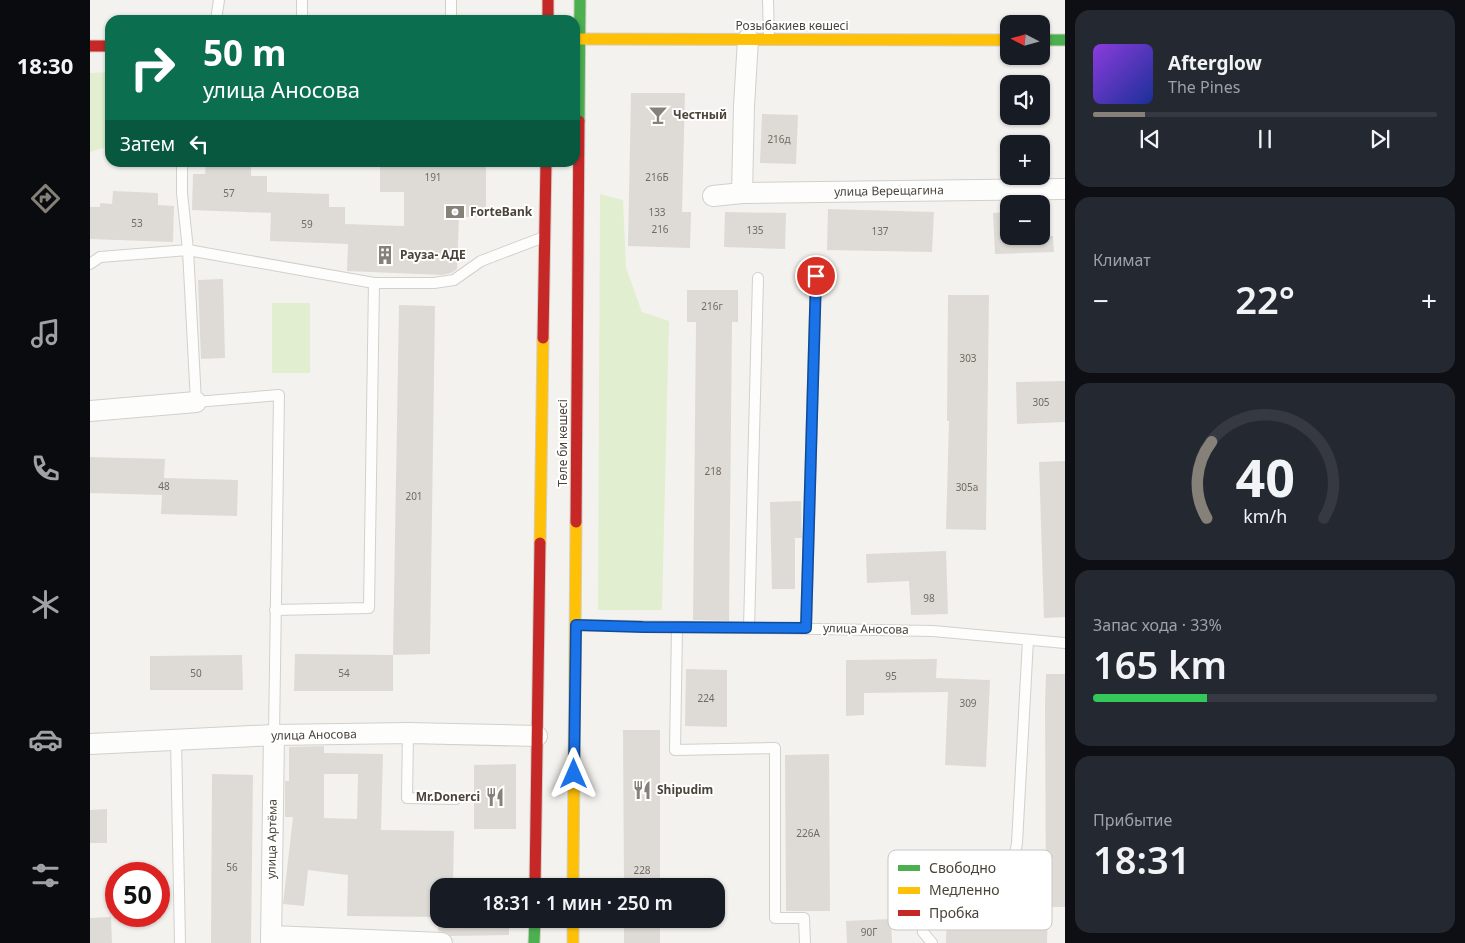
<!DOCTYPE html>
<html lang="ru">
<head>
<meta charset="utf-8">
<style>
	:root { --surface:#171b24; --page:#242831; --text:#f1f3f6; --muted:#9ea1a6; --line:#363941; --accent:#868178 }
	body { margin:0; font-family:"Noto Sans",sans-serif; background:var(--page); color:var(--text); height:100vh; display:flex; flex-direction:column; font-size:19px; white-space:nowrap }
	* { box-sizing:border-box; margin:0 }
	p { font-size:16px; color:var(--muted) }
	.icon { flex:none; width:28px; height:28px; fill:none; stroke:currentColor; stroke-width:2; stroke-linecap:round; stroke-linejoin:round }
	.map { position:relative; flex:1; overflow:hidden }
	.details { display:flex; flex-direction:column; gap:10px; padding:10px; background:#0d0f14; width:400px }
	.details>* { flex:none }
	.guide { position:absolute; left:15px; top:15px; width:475px; height:152px; border-radius:15px; box-shadow:0 1px 4px #0004; background:#0b6e4f; color:#fff; overflow:hidden }
	.needle { width:32px; rotate:276deg }
	.fabs { position:absolute; left:910px; top:15px; display:grid; gap:10px }
	.fabs a { display:grid; place-items:center; width:50px; height:50px; border-radius:10px; background:var(--surface); box-shadow:0 1px 4px #0004; font-size:25px }
	.speed { position:absolute; left:15px; top:862px; display:flex; gap:10px; font-size:25px; font-weight:700; text-align:center }
	.speed>* { display:grid; place-content:center; width:65px; height:65px; border-radius:50%; background:var(--surface); box-shadow:0 1px 4px #0004; line-height:1 }
	.speed .limit { border:8px solid #d22; background:#fff; color:#111 }
	.pin { position:absolute; display:grid; place-items:center; width:42px; height:42px; color:#fff; margin:-21px; border:2px solid #fff; border-radius:50%; box-shadow:0 1px 5px #0007 }
	.me { position:absolute; width:55px; margin:-28px; rotate:0deg; stroke-linejoin:round; filter:drop-shadow(0 0 4px #0008) }
	.turn { display:flex; align-items:center; gap:18px; height:105px; padding:0 15px; font-size:22px }
	.turn .icon { width:65px; height:65px; stroke-width:2.5 }
	.turn b { display:block; font-size:35px; line-height:42px }
	.then { display:flex; align-items:center; height:48px; padding:0 15px; background:#0003; gap:10px; font-size:19px }
	.big { font-size:38px; font-weight:600; line-height:1.1 }
	.details .tile { flex:1; display:flex; flex-direction:column; justify-content:center; gap:8px; min-width:0; padding:0 18px; border-radius:15px; background:var(--page) }
	.details .dial { align-items:center; gap:0 }
	.dial svg { height:130px; overflow:visible; fill:none; stroke:var(--line); stroke-width:7; stroke-linecap:round; text-anchor:middle }
	.dial text { fill:var(--text); stroke:none }
	.song { display:flex; align-items:center; gap:15px }
	.cover { width:60px; height:60px; border-radius:8px; background:linear-gradient(135deg,hsl(270 70% 55%),hsl(230 70% 35%)) }
	.played { height:5px; border-radius:2px; background:linear-gradient(90deg,var(--accent) 15%,var(--line) 15%) }
	.keys { display:flex; justify-content:space-around; direction:ltr }
	.heat { display:flex; justify-content:space-between; align-items:center; font-size:28px; direction:ltr }
	.charge { height:8px; border-radius:4px; background:linear-gradient(90deg,#34c759 33%,var(--line) 0) }
	.trip { position:absolute; left:340px; top:878px; width:295px; height:50px; border-radius:15px; background:var(--surface); box-shadow:0 1px 4px #0004; font-weight:600; line-height:50px; text-align:center }
	main { display:flex; flex:1; min-height:0 }
	.dock { display:flex; flex-direction:column; width:90px; justify-content:space-around; align-items:center; background:#090b0e; color:var(--muted) }
	.dock .icon { width:35px; height:35px }
	.dock .on { color:var(--accent) }
	.dock b { font-size:22px; color:var(--text) }
	.map>svg:first-child { display:block }
</style>
</head>
<body>
<main>
<nav class="dock">
<b>18:30</b>
<svg class="icon on" aria-label="directions" viewBox="0 0 24 24"><path d="M12 3l9 9-9 9-9-9zM9 14v-3h6M13 9l2 2-2 2"/></svg>
<svg class="icon" aria-label="music" viewBox="0 0 24 24"><path d="M9 18V5l10-2v13"/><circle cx="6" cy="18" r="3"/><circle cx="16" cy="16" r="3"/></svg>
<svg class="icon" aria-label="phone" viewBox="0 0 24 24"><path d="M5 4h4l2 5-3 2q2 4 5 5l2-3 5 2v4C11 20 4 13 5 4z"/></svg>
<svg class="icon" aria-label="climate" viewBox="0 0 24 24"><path d="M12 3v18M4 7l16 10M4 17L20 7"/></svg>
<svg class="icon" aria-label="car" viewBox="0 0 24 24"><path d="M5 17H2v-5l4-1 3-4h7l3 4 3 1v5h-3M9 17h6M6 11h13"/><circle cx="7" cy="17" r="2"/><circle cx="17" cy="17" r="2"/></svg>
<svg class="icon" aria-label="filters" viewBox="0 0 24 24"><path d="M4 7h16M4 17h16"/><circle cx="9" cy="7" r="2"/><circle cx="15" cy="17" r="2"/></svg>
</nav>
<div class="map">
<svg width="975" height="943" viewBox="0 0 975 943">
	<rect width="100%" height="100%" fill="#f4f2ee"/>
	<path fill="#e1eecf" d="M 20,72 L 20,146 L 0,152 L 0,73 Z
		M 510,194 L 533,200 L 536,268 L 552,312 L 579,321 L 572,610 L 508,610 Z
		M 182,303 L 220,303 L 220,373 L 182,373 Z"/>
	<path fill="#dedbd6" fill-rule="evenodd" d="M 541,93 L 595,93 L 592,212 L 601,212 L 600,248 L 538,246 Z
		M 672,114 L 708,115 L 706,164 L 670,163 Z
		M 116,162 L 161,163 L 161,176 L 177,176 L 177,192 L 239,194 L 239,207 L 255,207 L 255,224 L 314,226 L 314,192 L 290,192 L 290,162 L 396,162 L 396,217 L 369,217 L 367,269 L 361,273 L 352,275 L 257,271 L 258,244 L 180,241 L 181,213 L 102,210 L 103,174 L 115,174 Z
		M 23,191 L 68,193 L 68,205 L 84,206 L 83,242 L 0,239 L 0,207 L 10,207 L 10,203 L 22,204 Z
		M 738,209 L 844,212 L 842,252 L 737,250 Z
		M 635,212 L 696,213 L 695,249 L 634,247 Z
		M 919,212 L 919,236 L 963,236 L 964,252 L 905,254 L 903,213 Z
		M 133,279 L 135,358 L 111,359 L 108,280 Z
		M 597,290 L 648,290 L 648,322 L 642,322 L 639,621 L 603,620 L 606,322 L 597,322 Z
		M 858,295 L 899,295 L 896,530 L 856,529 L 859,421 L 857,421 Z
		M 309,305 L 345,306 L 340,654 L 303,655 Z
		M 975,381 L 975,422 L 927,424 L 926,382 Z
		M 0,457 L 75,459 L 74,478 L 148,480 L 147,516 L 71,514 L 72,495 L 0,493 Z
		M 975,461 L 975,617 L 954,618 L 949,462 Z
		M 711,501 L 712,538 L 705,538 L 705,589 L 682,589 L 680,502 Z
		M 856,551 L 858,614 L 821,615 L 819,581 L 777,583 L 776,554 Z
		M 205,654 L 303,655 L 303,691 L 204,691 Z
		M 152,655 L 153,690 L 60,690 L 60,656 Z
		M 847,659 L 846,678 L 900,680 L 896,767 L 855,765 L 858,692 L 774,693 L 774,715 L 756,716 L 756,660 Z
		M 596,669 L 637,670 L 637,727 L 595,726 Z
		M 956,674 L 975,674 L 975,907 L 956,907 L 955,704 Z
		M 533,730 L 570,730 L 570,886 L 534,886 Z
		M 234,746 L 234,753 L 293,754 L 291,830 L 364,831 L 363,886 L 349,886 L 349,917 L 257,916 L 258,875 L 218,870 L 214,906 L 193,904 L 203,817 L 195,817 L 195,781 L 199,781 L 199,747 ZM 234,774 L 268,774 L 267,819 L 234,818 Z
		M 739,754 L 740,911 L 696,911 L 695,755 Z
		M 426,764 L 426,829 L 384,829 L 384,765 Z
		M 122,774 L 163,775 L 161,943 L 121,943 Z
		M 17,809 L 17,843 L 0,843 L 0,810 Z
		M 857,905 L 958,907 L 957,943 L 856,943 Z
		M 21,917 L 22,943 L 0,943 L 0,918 Z
		M 348,919 L 419,919 L 419,935 L 361,936 L 358,933 L 348,931 Z
		M 534,919 L 570,919 L 570,943 L 534,943 Z
		M 801,919 L 802,943 L 757,943 L 756,921 Z"/>
	<g fill="none" stroke-linecap="round" stroke-linejoin="round">
		<g stroke="#d2d0cb" stroke-width="12">
			<path id="lane" d="M 678,0 L 679,38
				M 126,20 L 129,0
				M 212,20 L 212,0
				M 361,20 L 361,0
				M 92,162 L 92,193 L 98,250 L 106,402 L 189,395 L 184,735
				M 0,264 L 10,257 L 98,250 L 284,283 L 279,608 L 185,610
				M 284,283 L 344,283 L 364,280 L 391,261 L 454,237
				M 487,625 L 843,631 L 975,643
				M 587,627 L 585,750 L 685,748 L 685,918 L 714,918 L 715,943
				M 659,628 L 668,278
				M 716,628 L 726,276
				M 318,733 L 317,798 L 366,799
				M 86,739 L 90,943
				M 842,943 L 833,932 L 831,910 L 833,889 L 846,875 L 891,871 L 913,870 L 924,859 L 927,843 L 938,640"/>
		</g>
		<g stroke="#d2d0cb" stroke-width="22">
			<path id="street" d="M 652,193 L 654,106 L 658,39
				M 623,196 L 652,193 L 975,189
				M 0,411 L 106,402
				M 0,744 L 184,735 L 318,733 L 447,736
				M 181,936 L 352,943
				M 181,943 L 184,735"/>
		</g>
		<g stroke="#d3cfc5" stroke-width="13">
			<path id="fast" d="M 951,40 L 975,40
				M 489,121 L 490,0
				M 444,943 L 445,919"/>
		</g>
		<g stroke="#d3cfc5" stroke-width="13">
			<path id="slow" d="M 485,39 L 919,40
				M 450,543 L 453,338
				M 483,886 L 486,522
				M 483,919 L 483,943"/>
		</g>
		<g stroke="#d3cfc5" stroke-width="13">
			<path id="jam" d="M 458,0 L 458,20
				M 0,46 L 20,46
				M 453,338 L 456,162
				M 486,522 L 489,121
				M 445,886 L 450,543"/>
		</g>
		<use href="#lane" stroke="#fdfdfc" stroke-width="10"/>
		<use href="#street" stroke="#fdfdfc" stroke-width="20"/>
		<use href="#fast" stroke="#4caf50" stroke-width="11"/>
		<use href="#slow" stroke="#ffc107" stroke-width="11"/>
		<use href="#jam" stroke="#c62828" stroke-width="11"/>
	</g>
	<g fill="none" stroke-linecap="round" stroke-linejoin="round">
		<g stroke="#114b97" stroke-width="12">
			<path id="route" d="M 484,774 L 486,625 L 553,627 L 716,628 L 726,276"/>
		</g>
		<use href="#route" stroke="#1a73e8" stroke-width="9"/>
	</g>
	<defs>
		<g id="bar-bare" transform="scale(1.5)"><path d="M-6-5H6L.8 .8V4.5H3.5V6h-7V4.5H-.8V.8Z" fill="#868178" stroke="#fff" stroke-width="2.5" paint-order="stroke"/></g>
		<g id="bank-bare" transform="scale(1.5)"><path d="M-6-4H6V4H-6ZM0-2.3a2.3 2.3 0 1 0 0 4.6a2.3 2.3 0 1 0 0-4.6Z" fill="#868178" stroke="#fff" stroke-width="2.5" paint-order="stroke"/></g>
		<g id="building-bare" transform="scale(1.5)"><path d="M-4-6H4V6H1V3H-1V6H-4ZM-2.5-4.3h1.7v1.8h-1.7ZM.8-4.3h1.7v1.8H.8ZM-2.5-1h1.7V.8h-1.7ZM.8-1h1.7V.8H.8Z" fill="#868178" stroke="#fff" stroke-width="2.5" paint-order="stroke"/></g>
		<g id="restaurant-bare" transform="scale(1.5)"><path d="M-5-6h1v4h1v-4h1v4h1v-4h1v5L-1.5 .5V6h-2V.5L-5-1ZM5-6V6H3V1.5H1.5Q1.5-4 5-6Z" fill="#868178" stroke="#fff" stroke-width="2.5" paint-order="stroke"/></g>
	</defs>
	<g fill-rule="evenodd">
		<use href="#bar-bare" x="568" y="115"/>
		<use href="#bank-bare" x="365" y="212"/>
		<use href="#building-bare" x="295" y="255"/>
		<use href="#restaurant-bare" x="552" y="790"/>
		<use href="#restaurant-bare" x="405" y="797"/>
	</g>
	<g text-anchor="middle" stroke-width="4" stroke-linejoin="round" paint-order="stroke">
		<g font-size="10" fill="#706a61">
			<text x="689" y="143">216д</text>
			<text x="343" y="181">191</text>
			<text x="567" y="181">216Б</text>
			<text x="139" y="197">57</text>
			<text x="567" y="216">133</text>
			<text x="47" y="227">53</text>
			<text x="217" y="228">59</text>
			<text x="570" y="233">216</text>
			<text x="665" y="234">135</text>
			<text x="790" y="235">137</text>
			<text x="622" y="310">216г</text>
			<text x="878" y="362">303</text>
			<text x="951" y="406">305</text>
			<text x="623" y="475">218</text>
			<text x="74" y="490">48</text>
			<text x="877" y="491">305а</text>
			<text x="324" y="500">201</text>
			<text x="839" y="602">98</text>
			<text x="106" y="677">50</text>
			<text x="254" y="677">54</text>
			<text x="801" y="680">95</text>
			<text x="616" y="702">224</text>
			<text x="878" y="707">309</text>
			<text x="718" y="837">226А</text>
			<text x="142" y="871">56</text>
			<text x="552" y="874">228</text>
			<text x="779" y="936">90Г</text>
		</g>
		<g font-size="12" fill="#4b4439" stroke="#fff">
			<text x="702" y="30">Розыбакиев көшесі</text>
			<text transform="translate(799 191) rotate(-1)" y="4">улица Верещагина</text>
			<text transform="translate(473 443) rotate(-90)" y="4">Төле би көшесі</text>
			<text transform="translate(776 629) rotate(1)" y="4">улица Аносова</text>
			<text transform="translate(224 735) rotate(-1)" y="4">улица Аносова</text>
			<text transform="translate(182 839) rotate(-89)" y="4">улица Артёма</text>
		</g>
		<g font-size="12" font-weight="bold" fill="#4b4439" stroke="#fff" text-anchor="start">
			<text x="583" y="119">Честный</text>
			<text x="380" y="216">ForteBank</text>
			<text x="310" y="259">Рауза- АДЕ</text>
			<text x="567" y="794">Shipudim</text>
			<text x="390" y="801" text-anchor="end">Mr.Donerci</text>
		</g>
	</g>
	<rect x="798" y="850" width="164" height="80" rx="8" fill="#fff" stroke="#c9c7c4" stroke-width="1"/>
	<rect x="808" y="865" width="22" height="6" fill="#4caf50"/>
	<rect x="808" y="887" width="22" height="7" fill="#ffc107"/>
	<rect x="808" y="910" width="22" height="6" fill="#c62828"/>
	<g font-size="14" fill="#4b4439">
		<text x="839" y="873">Свободно</text>
		<text x="839" y="895">Медленно</text>
		<text x="839" y="918">Пробка</text>
	</g>
</svg>
<div class="fabs">
<a><svg class="needle" viewBox="-14 -14 28 28"><path d="M0-13l5 13h-10z" fill="#e53935"/><path d="M0 13l5-13h-10z" fill="#9ea1a6"/></svg></a>
<a><svg class="icon" aria-label="sound" viewBox="0 0 24 24"><path d="M4 9h4l5-4v14l-5-4H4zM17 9q2 3 0 6"/></svg></a>
<a>+</a>
<a>−</a>
</div>
<div class="speed"><div class="limit">50</div></div>
<div class="pin" style="left:726px;top:276px;background:#d93025"><svg class="icon" aria-label="arrive" viewBox="0 0 24 24"><path d="M6 21V4h12l-3 4 3 4H6"/></svg></div>
<svg class="me" style="left:484px;top:774px" viewBox="-20 -20 40 40"><path d="M0-17L14 15 0 8-14 15z" fill="#1a73e8" stroke="#fff" stroke-width="4"/></svg>
<div class="trip">18:31 · 1 мин · 250 m</div>
<div class="guide">
<div class="turn"><svg class="icon" aria-label="right" viewBox="0 0 24 24"><path d="M7 20v-9h11M14 6l5 5-5 5"/></svg><div><b>50 m</b>улица Аносова</div></div>
<div class="then">Затем<svg class="icon" aria-label="left" viewBox="0 0 24 24"><path d="M17 20v-9H6M10 6l-5 5 5 5"/></svg></div>
</div>
</div>
<section class="details">
<div class="tile">
<div class="song"><i class="cover"></i><div><b>Afterglow</b><p>The Pines</p></div></div>
<div class="played"></div>
<div class="keys"><svg class="icon" aria-label="previous" viewBox="0 0 24 24"><path d="M18 5L8 12l10 7zM5 5v14"/></svg><svg class="icon" aria-label="pause" viewBox="0 0 24 24"><path d="M8 5v14M16 5v14"/></svg><svg class="icon" aria-label="next" viewBox="0 0 24 24"><path d="M6 5l10 7-10 7zM19 5v14"/></svg></div>
</div>
<div class="tile"><p>Климат</p>
<div class="heat"><a>−</a><b class="big">22°</b><a>+</a></div>
</div>
<div class="tile dial"><svg viewBox="0 0 100 80">
<path d="M14 69A42 42 0 1 1 86 69"/>
<path d="M14 69A42 42 0 0 1 17 22" stroke="#868178"/>
<text x="50" y="56" font-size="32" font-weight="700">40</text>
<text x="50" y="72" font-size="11">km/h</text>
</svg></div>
<div class="tile"><p>Запас хода · 33%</p><b class="big">165 km</b><div class="charge"></div></div>
<div class="tile"><p>Прибытие</p><b class="big">18:31</b></div>
</section>
</main>
</body>
</html>
